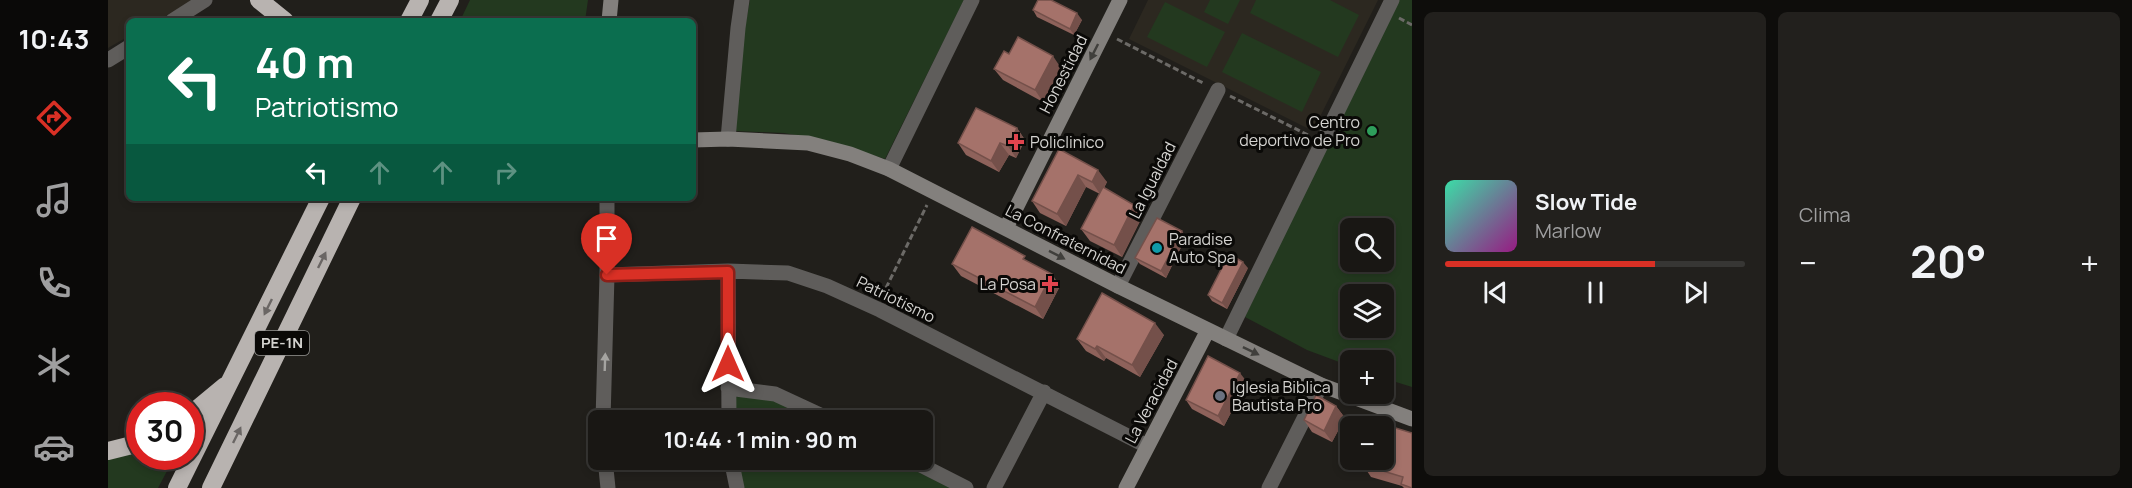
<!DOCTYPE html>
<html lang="es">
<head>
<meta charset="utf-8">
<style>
	:root { --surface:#191714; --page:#22201d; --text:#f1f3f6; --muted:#9f9fa0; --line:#373634; --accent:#d93025 }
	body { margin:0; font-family:Manrope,sans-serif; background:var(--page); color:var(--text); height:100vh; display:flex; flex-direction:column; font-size:22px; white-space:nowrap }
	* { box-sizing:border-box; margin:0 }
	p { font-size:20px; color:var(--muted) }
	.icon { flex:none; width:33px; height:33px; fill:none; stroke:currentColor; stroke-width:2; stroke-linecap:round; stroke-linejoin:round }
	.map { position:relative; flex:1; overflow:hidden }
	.panel { display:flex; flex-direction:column; gap:12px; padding:12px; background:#0e0d0b; width:720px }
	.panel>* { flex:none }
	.guide { position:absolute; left:18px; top:18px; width:570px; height:183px; border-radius:9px; box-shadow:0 3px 9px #0003,0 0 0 2px var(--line); background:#0b6e4f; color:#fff; overflow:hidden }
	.controls { position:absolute; left:1232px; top:218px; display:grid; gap:12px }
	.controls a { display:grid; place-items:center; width:54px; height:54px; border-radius:9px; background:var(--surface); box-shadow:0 3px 9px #0003,0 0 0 2px var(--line); font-size:30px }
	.speed { position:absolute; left:18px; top:392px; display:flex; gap:12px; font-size:30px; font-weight:700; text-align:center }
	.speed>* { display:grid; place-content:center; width:78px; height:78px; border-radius:50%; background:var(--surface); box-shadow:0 3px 9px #0003,0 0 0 2px var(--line); line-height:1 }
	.speed .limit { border:9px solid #d22; background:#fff; color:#111 }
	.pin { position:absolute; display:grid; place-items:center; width:51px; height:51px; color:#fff; margin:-62px -26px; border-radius:50% 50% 50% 0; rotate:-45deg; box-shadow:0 0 6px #0007 }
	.pin .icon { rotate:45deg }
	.me { position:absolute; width:66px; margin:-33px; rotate:0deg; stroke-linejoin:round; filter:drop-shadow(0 0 4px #0008) }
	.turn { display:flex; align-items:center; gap:21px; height:126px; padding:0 30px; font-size:27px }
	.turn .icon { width:78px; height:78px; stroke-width:2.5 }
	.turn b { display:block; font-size:42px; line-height:51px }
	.lanes { display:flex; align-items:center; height:57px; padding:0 30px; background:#0003; justify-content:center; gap:30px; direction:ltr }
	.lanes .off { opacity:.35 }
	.big { font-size:45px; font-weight:700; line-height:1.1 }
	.panel .widget { flex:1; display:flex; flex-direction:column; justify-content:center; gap:9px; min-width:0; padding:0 21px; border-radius:9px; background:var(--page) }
	.song { display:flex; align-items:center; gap:18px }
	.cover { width:72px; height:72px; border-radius:9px; background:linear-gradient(135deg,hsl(160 70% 55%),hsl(310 70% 35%)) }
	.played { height:6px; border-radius:3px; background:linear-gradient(90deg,var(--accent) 70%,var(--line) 70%) }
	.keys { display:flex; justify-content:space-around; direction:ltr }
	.heat { display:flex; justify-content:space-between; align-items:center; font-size:33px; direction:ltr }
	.panel .tiles { flex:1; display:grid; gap:12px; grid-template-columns:repeat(2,1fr) }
	.trip { position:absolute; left:480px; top:410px; width:345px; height:60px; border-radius:9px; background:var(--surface); box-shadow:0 3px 9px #0003,0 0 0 2px var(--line); font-weight:700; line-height:60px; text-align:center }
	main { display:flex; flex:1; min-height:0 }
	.tabs { display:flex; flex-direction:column; width:108px; justify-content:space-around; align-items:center; background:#0a0908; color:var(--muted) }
	.tabs .icon { width:42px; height:42px }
	.tabs .active { color:var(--accent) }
	.tabs b { font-size:27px; color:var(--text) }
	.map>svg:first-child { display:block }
</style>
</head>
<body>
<main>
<nav class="tabs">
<b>10:43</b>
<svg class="icon active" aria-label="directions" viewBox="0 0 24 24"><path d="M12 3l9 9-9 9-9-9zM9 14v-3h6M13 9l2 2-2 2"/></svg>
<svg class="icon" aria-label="music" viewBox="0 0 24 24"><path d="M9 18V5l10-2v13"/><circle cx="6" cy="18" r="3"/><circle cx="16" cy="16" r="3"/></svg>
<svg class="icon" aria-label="phone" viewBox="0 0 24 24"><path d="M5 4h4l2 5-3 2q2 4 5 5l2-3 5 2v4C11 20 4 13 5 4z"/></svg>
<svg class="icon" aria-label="climate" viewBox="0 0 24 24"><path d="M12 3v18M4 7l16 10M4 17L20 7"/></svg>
<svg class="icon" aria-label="car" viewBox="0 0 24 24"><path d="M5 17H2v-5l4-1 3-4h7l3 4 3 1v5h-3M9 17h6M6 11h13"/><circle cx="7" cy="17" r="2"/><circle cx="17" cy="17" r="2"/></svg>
</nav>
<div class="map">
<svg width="1304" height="488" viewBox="0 0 1304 488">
	<rect width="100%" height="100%" fill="#211f1b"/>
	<path fill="#2c2820" d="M 0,0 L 87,0 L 49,21 L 21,21 L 21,36 L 0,48 Z
		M 1040,0 L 1270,0 L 1205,131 L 1021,39 Z"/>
	<path fill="#23391f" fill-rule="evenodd" d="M 362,0 L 480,0 L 477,21 L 352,21 Z
		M 642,0 L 856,0 L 777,159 L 721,141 L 676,133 L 627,131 L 636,32 Z
		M 1102,0 L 1132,0 L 1120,24 L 1096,12 Z
		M 1148,0 L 1222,0 L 1251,15 L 1230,57 L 1142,13 Z
		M 1285,0 L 1304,0 L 1304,387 L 1275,378 L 1275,360 L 1242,360 L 1242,366 L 1199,350 L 1137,317 ZM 1242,228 L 1275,228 L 1275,261 L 1242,261 ZM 1242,294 L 1275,294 L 1275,327 L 1242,327 Z
		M 1057,2 L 1117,32 L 1099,67 L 1039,37 Z
		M 1134,33 L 1213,72 L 1194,112 L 1114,72 Z
		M 627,396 L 667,400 L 707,420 L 628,420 Z
		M 31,450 L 32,456 L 67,456 L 50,488 L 0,488 L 0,460 Z
		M 630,459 L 784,459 L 842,488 L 635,488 Z"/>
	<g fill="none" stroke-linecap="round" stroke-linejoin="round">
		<path stroke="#6c6a67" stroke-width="3" stroke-dasharray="6 3" stroke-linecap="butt" d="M 1291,18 L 1304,25
			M 1009,39 L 1097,84
			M 1122,96 L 1202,136
			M 774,296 L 819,205"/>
		<path stroke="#5f5d5b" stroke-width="15" d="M 64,21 L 97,0
			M 0,60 L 21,47
			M 620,139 L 630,28 L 634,0
			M 781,169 L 864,0
			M 620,271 L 621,420
			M 499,275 L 620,271 L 680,273 L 719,286 L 772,310 L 1039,446
			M 1010,286 L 1110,90
			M 1118,339 L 1284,0
			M 620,388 L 667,394 L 723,420
			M 495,420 L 499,275 L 499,198
			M 497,459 L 500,488
			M 623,459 L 629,488
			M 801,459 L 858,488
			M 886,488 L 936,392
			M 1161,488 L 1213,385"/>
		<path stroke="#83807d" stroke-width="15" d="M 501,21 L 503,0
			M 585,140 L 620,139 L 700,143 L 742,154 L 781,169 L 1010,286 L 1213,385 L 1304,419
			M 898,228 L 1012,0
			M 1018,488 L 1100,330"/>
		<path stroke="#b8b3b0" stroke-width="18" d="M 151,0 L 177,21
			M 301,21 L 312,0
			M 331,21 L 342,0
			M 82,415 L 117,386
			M 0,451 L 32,443
			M 69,488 L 213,198
			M 103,488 L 244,198"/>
	</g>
	<path fill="#8e625b" d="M 925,10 L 974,20 L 966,35 L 929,17 Z
		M 901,54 L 953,68 L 935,102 L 895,80 L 886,69 Z
		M 909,128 L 917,140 L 908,158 L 901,155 L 891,172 L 858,155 L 850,143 Z
		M 951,149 L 999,182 L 996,188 L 1034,217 L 1014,257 L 982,241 L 973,229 L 992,194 L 978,187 L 958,226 L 932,213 L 924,201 Z
		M 1078,237 L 1058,278 L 1032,264 L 1027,258 Z
		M 921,262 L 952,286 L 935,319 L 853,276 L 844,264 Z
		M 1140,268 L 1119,309 L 1104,301 L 1100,295 Z
		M 1056,335 L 1032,377 L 998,358 L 996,361 L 978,351 L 969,339 Z
		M 1139,382 L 1116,426 L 1084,409 L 1078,400 Z
		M 1228,406 L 1237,418 L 1224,442 L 1204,432 L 1196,420 Z
		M 1275,426 L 1304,488 L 1296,488 L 1294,486 L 1263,477 L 1255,465 Z"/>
	<path fill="#74504a" d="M 969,13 L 974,20 L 966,35 L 962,29 Z
		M 945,56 L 953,68 L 935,102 L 927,90 Z
		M 909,128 L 917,140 L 908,158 L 900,146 Z
		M 892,143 L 901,155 L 891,172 L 883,161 Z
		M 990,170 L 999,182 L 992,194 L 984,182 Z
		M 970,175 L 978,187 L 958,226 L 949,214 Z
		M 1026,205 L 1034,217 L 1014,257 L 1006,245 Z
		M 1074,231 L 1078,237 L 1058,278 L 1053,271 Z
		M 1135,262 L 1140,268 L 1119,309 L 1114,303 Z
		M 944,274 L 952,286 L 935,319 L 927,307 Z
		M 1047,323 L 1056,335 L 1032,377 L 1024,365 Z
		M 989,346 L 998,358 L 996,361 L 987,349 Z
		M 1132,373 L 1139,382 L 1116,426 L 1110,416 Z
		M 1228,406 L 1237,418 L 1224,442 L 1216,431 Z"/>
	<path fill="#a5726a" stroke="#74504a" stroke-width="1.5" d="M 930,0 L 943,0 L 969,13 L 962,29 L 925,10 Z
		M 910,37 L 945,56 L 927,90 L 886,69 L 896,51 L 901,54 Z
		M 868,108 L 909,128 L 900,146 L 892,143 L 883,161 L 850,143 Z
		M 951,149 L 990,170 L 984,182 L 970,175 L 949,214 L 924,201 Z
		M 995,187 L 1026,205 L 1006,245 L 973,229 Z
		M 1049,218 L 1074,231 L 1053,271 L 1027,258 Z
		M 864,227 L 917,256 L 915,259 L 944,274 L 927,307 L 844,264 Z
		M 1121,254 L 1135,262 L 1114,303 L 1100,295 Z
		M 994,293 L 1047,323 L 1024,365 L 989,346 L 987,349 L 969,339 Z
		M 1100,356 L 1132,373 L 1110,416 L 1078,400 Z
		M 1208,395 L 1228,406 L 1216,431 L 1196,420 Z
		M 1268,422 L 1304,433 L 1304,488 L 1293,484 L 1295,477 L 1255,465 L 1257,459 L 1275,459 L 1275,426 L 1267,426 Z"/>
	<defs><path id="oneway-solid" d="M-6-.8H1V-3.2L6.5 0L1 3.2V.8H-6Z" transform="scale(1.5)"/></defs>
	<g fill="#403f3c">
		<use href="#oneway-solid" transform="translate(986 52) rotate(117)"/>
		<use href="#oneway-solid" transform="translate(949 255) rotate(27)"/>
		<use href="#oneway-solid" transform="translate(1143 351) rotate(26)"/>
	</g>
	<g fill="#6a6664">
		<use href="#oneway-solid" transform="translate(214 260) rotate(-64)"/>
		<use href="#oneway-solid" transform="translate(160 307) rotate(116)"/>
		<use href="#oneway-solid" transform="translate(129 435) rotate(-64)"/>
	</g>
	<use fill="#a5a4a1" href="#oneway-solid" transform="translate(497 362) rotate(-88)"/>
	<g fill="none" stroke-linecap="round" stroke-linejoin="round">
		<g stroke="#8d1f18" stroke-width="15">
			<path id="route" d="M 499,275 L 620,272 L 620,364"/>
		</g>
		<use href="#route" stroke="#d93025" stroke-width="10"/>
	</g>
	<circle fill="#2e9e5b" stroke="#0a0907" stroke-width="2" cx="1264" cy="131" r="6"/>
	<g fill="#e0444e" stroke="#0a0907" stroke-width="2">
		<path d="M905 133h6v6h6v6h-6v6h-6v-6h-6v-6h6z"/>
		<path d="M939 275h6v6h6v6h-6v6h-6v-6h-6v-6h6z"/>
	</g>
	<circle fill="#0f9aa8" stroke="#0a0907" stroke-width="2" cx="1049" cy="248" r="6"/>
	<circle fill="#6b7280" stroke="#0a0907" stroke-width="2" cx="1112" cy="396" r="6"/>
	<g text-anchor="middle" stroke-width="6" stroke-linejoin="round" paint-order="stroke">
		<rect fill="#0a0907" stroke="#979694" stroke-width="1.5" x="147" y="331" width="54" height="24" rx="4.5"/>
		<g font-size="15" font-weight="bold" fill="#d4d3d0">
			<text x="174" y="348">PE-1N</text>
		</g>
		<g font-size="16" fill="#d4d3d0" stroke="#0a0907">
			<text transform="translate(955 74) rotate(-63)" y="6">Honestidad</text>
			<text transform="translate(1044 180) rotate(-63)" y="6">La Igualdad</text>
			<text transform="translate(958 239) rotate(27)" y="6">La Confraternidad</text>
			<text transform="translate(788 299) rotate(26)" y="6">Patriotismo</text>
			<text transform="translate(1043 401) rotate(-62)" y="6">La Veracidad</text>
		</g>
		<g font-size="16" fill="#d4d3d0" stroke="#0a0907" text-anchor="start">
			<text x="1252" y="128" text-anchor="end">Centro<tspan x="1252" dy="18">deportivo de Pro</tspan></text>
			<text x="922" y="148">Policlinico</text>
			<text x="1061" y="245">Paradise<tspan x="1061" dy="18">Auto Spa</tspan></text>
			<text x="928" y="290" text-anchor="end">La Posa</text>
			<text x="1124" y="393">Iglesia Biblica<tspan x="1124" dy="18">Bautista Pro</tspan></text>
		</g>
	</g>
</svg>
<div class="controls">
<a><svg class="icon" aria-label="search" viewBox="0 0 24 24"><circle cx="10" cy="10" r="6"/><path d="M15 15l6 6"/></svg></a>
<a><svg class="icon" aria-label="layers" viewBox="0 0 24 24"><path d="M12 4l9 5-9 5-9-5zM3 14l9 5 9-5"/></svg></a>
<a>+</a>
<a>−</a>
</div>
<div class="speed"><div class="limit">30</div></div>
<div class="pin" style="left:499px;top:275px;background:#d93025"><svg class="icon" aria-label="arrive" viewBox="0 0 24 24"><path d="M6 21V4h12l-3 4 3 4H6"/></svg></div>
<svg class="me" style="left:620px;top:364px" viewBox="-20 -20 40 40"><path d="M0-17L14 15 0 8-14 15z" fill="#d93025" stroke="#fff" stroke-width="4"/></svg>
<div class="trip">10:44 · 1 min · 90 m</div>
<div class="guide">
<div class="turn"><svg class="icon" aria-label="left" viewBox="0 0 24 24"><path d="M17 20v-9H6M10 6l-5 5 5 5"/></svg><div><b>40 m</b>Patriotismo</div></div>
<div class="lanes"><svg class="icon" aria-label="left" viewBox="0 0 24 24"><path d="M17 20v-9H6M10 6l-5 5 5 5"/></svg><svg class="icon off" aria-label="ahead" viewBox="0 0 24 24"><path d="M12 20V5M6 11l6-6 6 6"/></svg><svg class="icon off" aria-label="ahead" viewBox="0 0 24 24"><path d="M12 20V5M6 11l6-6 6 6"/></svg><svg class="icon off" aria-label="right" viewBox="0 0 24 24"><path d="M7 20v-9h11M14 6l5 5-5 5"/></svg></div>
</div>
</div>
<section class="panel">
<div class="tiles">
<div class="widget">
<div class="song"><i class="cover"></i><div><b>Slow Tide</b><p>Marlow</p></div></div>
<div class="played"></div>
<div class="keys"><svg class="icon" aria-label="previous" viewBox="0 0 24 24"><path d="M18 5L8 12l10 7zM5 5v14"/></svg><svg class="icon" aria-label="pause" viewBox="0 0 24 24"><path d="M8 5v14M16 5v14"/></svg><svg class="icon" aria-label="next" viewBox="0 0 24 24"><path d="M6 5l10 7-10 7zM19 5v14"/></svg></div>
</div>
<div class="widget"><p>Clima</p>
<div class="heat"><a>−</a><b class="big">20°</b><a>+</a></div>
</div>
</div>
</section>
</main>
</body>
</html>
